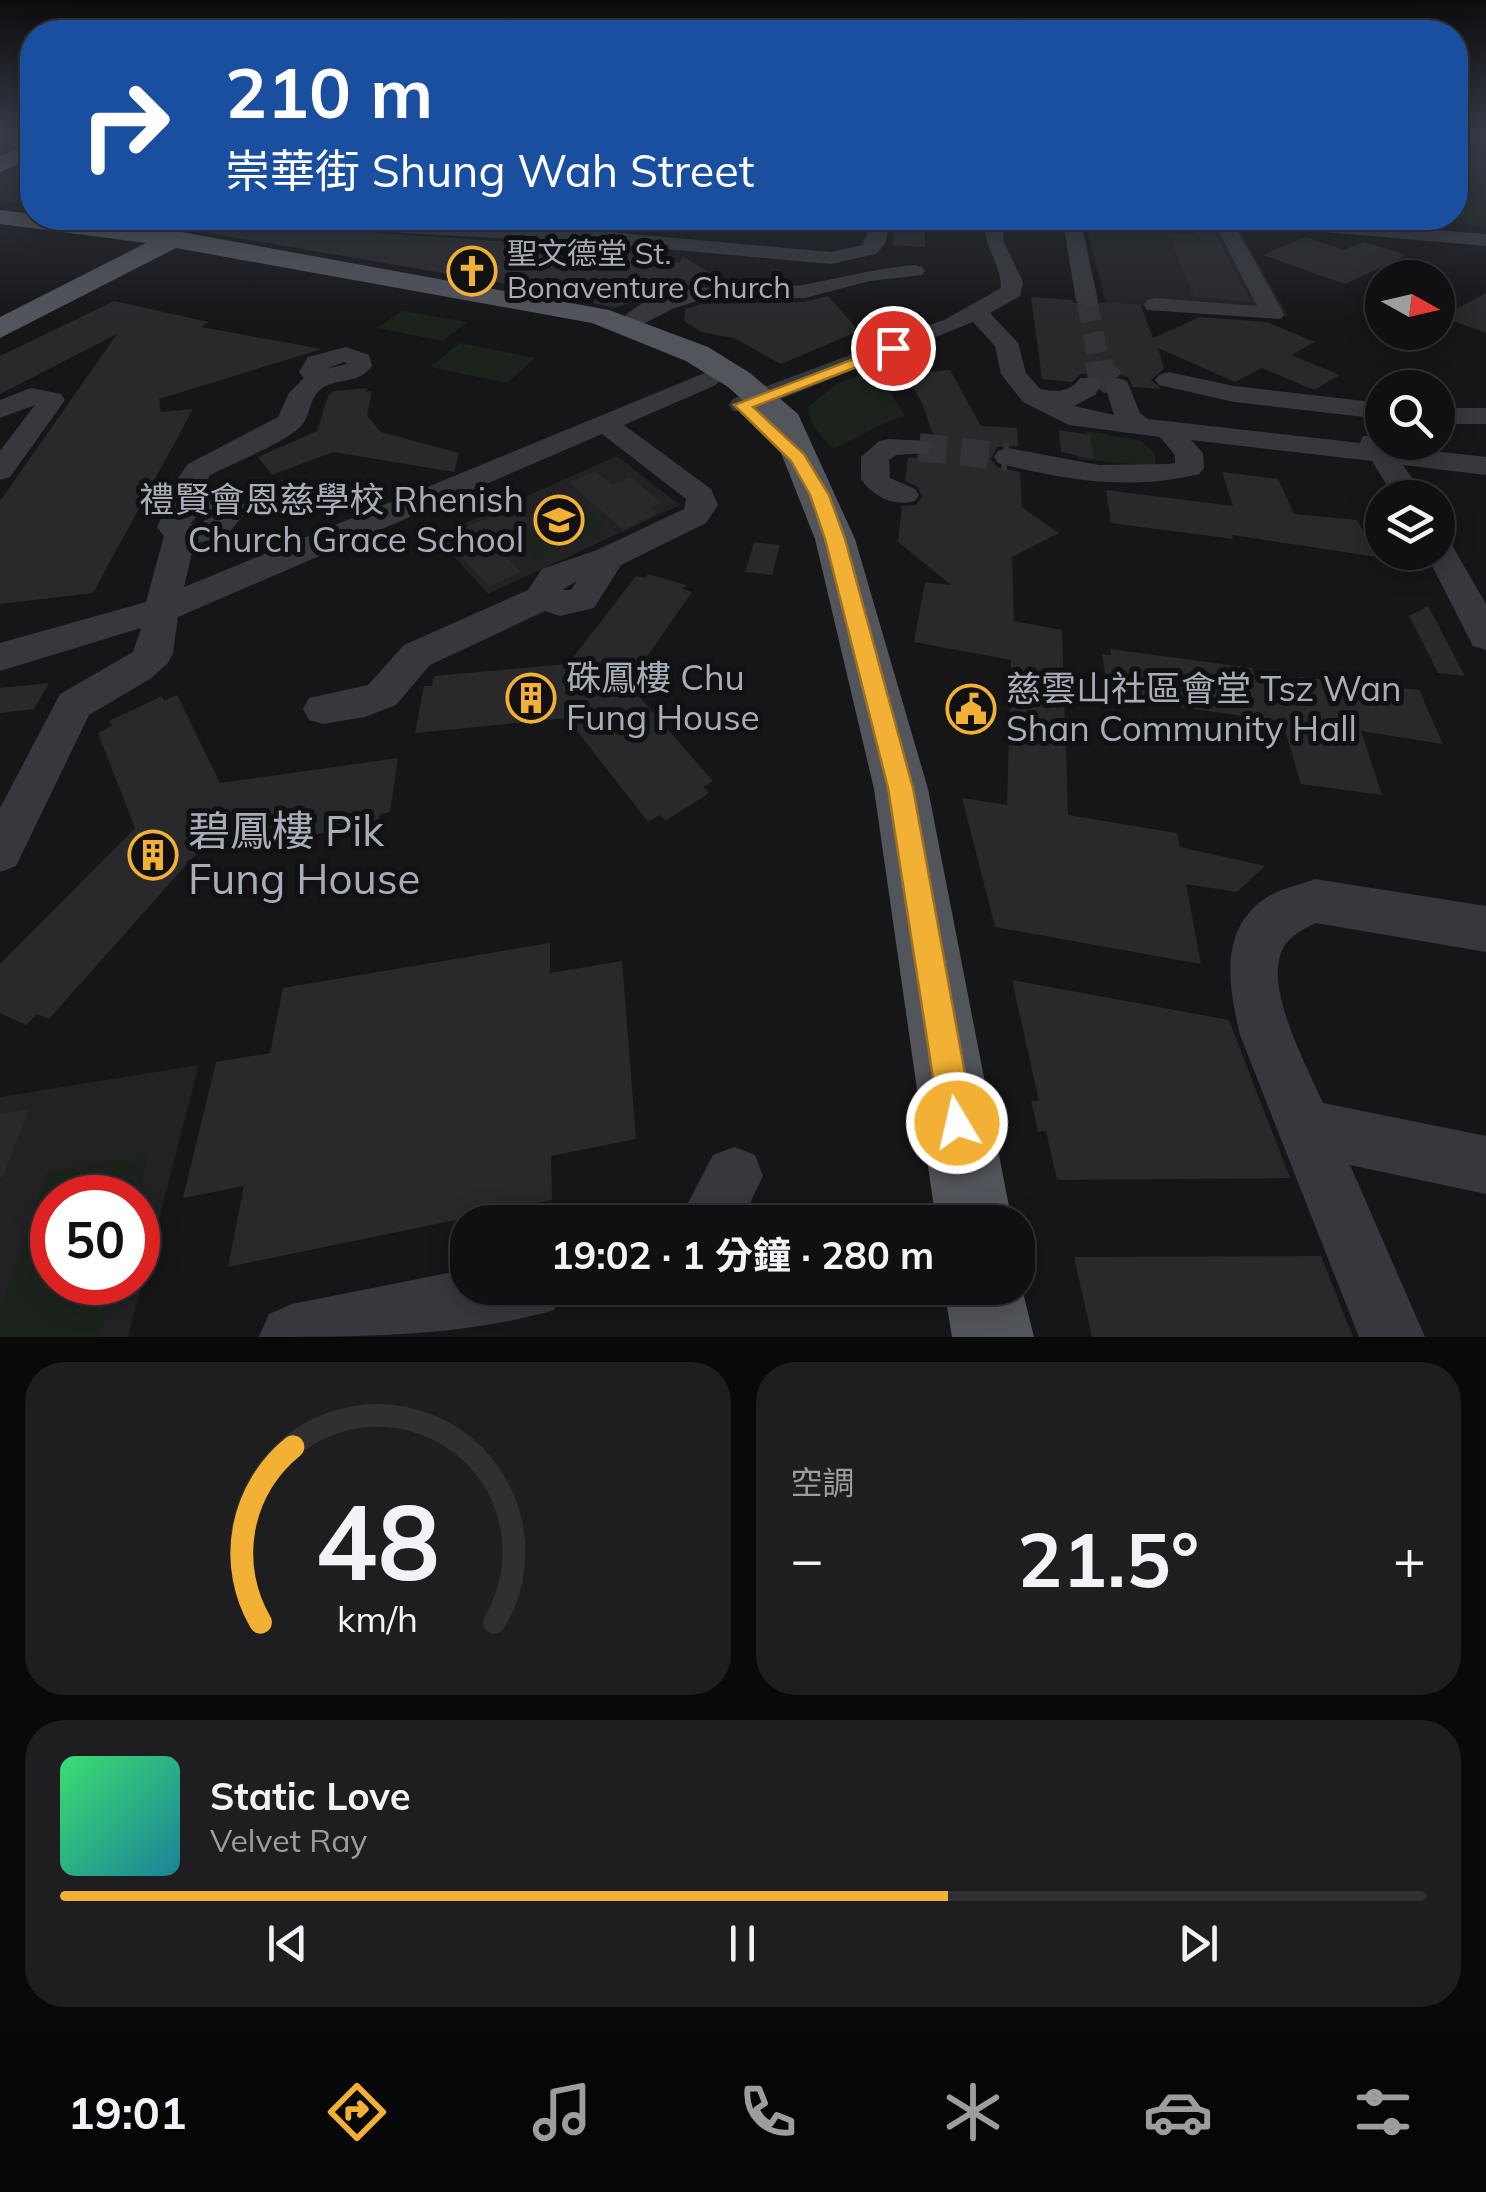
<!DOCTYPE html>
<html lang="zh-TW">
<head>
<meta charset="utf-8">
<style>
	:root { --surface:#101012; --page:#1e1e20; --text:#f1f3f6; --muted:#9c9d9f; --line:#303032; --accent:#f2b134 }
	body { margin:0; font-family:Mulish,"Noto Sans TC",sans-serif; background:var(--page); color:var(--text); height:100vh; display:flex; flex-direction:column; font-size:38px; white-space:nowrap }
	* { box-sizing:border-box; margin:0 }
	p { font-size:32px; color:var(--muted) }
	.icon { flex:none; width:55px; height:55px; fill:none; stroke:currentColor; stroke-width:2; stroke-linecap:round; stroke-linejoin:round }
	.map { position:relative; height:1337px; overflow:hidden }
	.details { display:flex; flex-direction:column; gap:25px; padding:25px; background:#09090a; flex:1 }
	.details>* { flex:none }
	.guide { position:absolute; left:20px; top:20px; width:1448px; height:210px; border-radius:40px; box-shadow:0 5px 25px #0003,0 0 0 2px var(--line); background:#1a4fa0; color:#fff; overflow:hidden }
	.needle { width:65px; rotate:98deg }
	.buttons { position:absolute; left:1365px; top:260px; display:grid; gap:20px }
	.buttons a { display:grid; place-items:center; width:90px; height:90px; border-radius:50%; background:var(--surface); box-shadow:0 5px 25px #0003,0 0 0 2px var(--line); font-size:50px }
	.speed { position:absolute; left:30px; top:1175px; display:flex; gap:20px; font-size:50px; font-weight:700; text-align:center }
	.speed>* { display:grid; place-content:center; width:130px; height:130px; border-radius:50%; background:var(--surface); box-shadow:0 5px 25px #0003,0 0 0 2px var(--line); line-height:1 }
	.speed .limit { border:15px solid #d22; background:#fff; color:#111 }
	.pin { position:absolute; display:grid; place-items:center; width:85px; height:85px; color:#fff; margin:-42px; border:5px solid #fff; border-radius:50%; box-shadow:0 2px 10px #0007 }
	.me { position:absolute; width:110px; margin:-55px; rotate:351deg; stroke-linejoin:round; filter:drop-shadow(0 0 8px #0008) }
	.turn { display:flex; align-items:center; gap:35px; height:210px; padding:0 40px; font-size:45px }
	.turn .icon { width:130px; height:130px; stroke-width:2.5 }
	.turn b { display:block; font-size:70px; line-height:85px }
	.big { font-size:75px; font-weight:700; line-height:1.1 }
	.details .widget { flex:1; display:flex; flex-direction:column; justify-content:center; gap:15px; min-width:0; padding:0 35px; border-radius:40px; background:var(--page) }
	.details .dial { align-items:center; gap:0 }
	.dial svg { height:260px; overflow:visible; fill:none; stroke:var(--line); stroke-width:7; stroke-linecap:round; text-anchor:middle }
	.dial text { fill:var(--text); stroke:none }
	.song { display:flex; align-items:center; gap:30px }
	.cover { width:120px; height:120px; border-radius:15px; background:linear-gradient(135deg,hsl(140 70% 55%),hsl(190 70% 35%)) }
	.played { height:10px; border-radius:5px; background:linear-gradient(90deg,var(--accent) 65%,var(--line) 65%) }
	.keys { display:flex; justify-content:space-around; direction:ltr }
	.heat { display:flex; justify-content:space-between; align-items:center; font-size:55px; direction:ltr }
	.details .tiles { flex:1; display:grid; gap:25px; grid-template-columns:1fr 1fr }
	.widget:last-child { grid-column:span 2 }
	.trip { position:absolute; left:450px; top:1205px; width:585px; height:100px; border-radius:40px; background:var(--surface); box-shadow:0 5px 25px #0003,0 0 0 2px var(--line); font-weight:700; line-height:100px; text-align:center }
	.tabs { display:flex; height:160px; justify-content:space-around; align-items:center; background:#060607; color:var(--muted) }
	.tabs .icon { width:70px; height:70px }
	.tabs .on { color:var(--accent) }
	.tabs b { font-size:45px; color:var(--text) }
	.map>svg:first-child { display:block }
</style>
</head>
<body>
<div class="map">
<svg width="1486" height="1337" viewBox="0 0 1486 1337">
	<rect width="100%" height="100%" fill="#161618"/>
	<path fill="#222225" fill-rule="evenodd" d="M 1085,220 L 1239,231 L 1289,317 L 1106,303 Z
		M 617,456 L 680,505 L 488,594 L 436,536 Z
		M 199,1065 L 128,1337 L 0,1337 L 0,1097 ZM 52,1198 L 138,1198 L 138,1282 L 52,1282 Z"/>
	<path fill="#1c231d" d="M 1455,154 L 1486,156 L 1486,228 L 1454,222 L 1435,231 L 1263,218 L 1455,218 Z
		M 32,161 L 32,209 L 0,198 L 0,180 Z
		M 402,311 L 403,311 L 467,322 L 443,341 L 377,328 Z
		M 460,343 L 535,358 L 507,383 L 430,367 Z
		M 876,368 L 905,416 C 877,424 859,438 833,449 L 813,426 L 808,407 L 835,385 Z
		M 1087,431 L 1141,441 L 1155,453 L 1155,466 L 1078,459 L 1072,449 Z
		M 584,506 L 607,527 L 536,560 L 514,537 Z
		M 149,1153 L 137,1197 L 52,1198 L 52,1282 L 114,1283 L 99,1337 L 0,1337 L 0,1310 L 47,1172 Z"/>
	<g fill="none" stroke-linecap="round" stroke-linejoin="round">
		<path stroke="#2c353c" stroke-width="4" d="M 1455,140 L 1486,139"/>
	</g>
	<path fill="#29292c" d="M 242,218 L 359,218 L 376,233 L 542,244 L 535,253 L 584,258 L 647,251 L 679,263 L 683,257 L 729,283 L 681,287 L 614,308 L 593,303 L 595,299 L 208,233 Z
		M 420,218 L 513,218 L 561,220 L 557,225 Z
		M 896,218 L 925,218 L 925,247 L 892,245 Z
		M 1194,230 L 1215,232 L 1251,302 L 1194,297 L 1168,233 L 1196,235 Z
		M 1305,237 L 1344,250 L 1364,242 L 1407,255 L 1345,284 L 1263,255 Z
		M 1486,293 L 1486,333 L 1441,317 Z
		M 828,296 L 859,331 L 781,364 L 734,338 L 701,332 L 684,321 L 685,309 L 701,304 L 805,302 Z
		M 1031,297 L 1072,300 L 1088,312 L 1101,302 L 1141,305 L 1153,338 L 1200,317 L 1267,322 L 1315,342 L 1291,355 L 1340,375 L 1314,390 L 1262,368 L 1235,382 L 1158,348 L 1164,369 L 1151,380 L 1161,389 L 1133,387 L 1128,377 L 1119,374 L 1105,381 L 1098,374 L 1080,374 L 1072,382 L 1042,379 Z
		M 114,301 L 209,322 L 201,327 L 322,349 L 159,399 L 161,412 L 193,409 L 93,593 L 0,604 L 0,501 L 117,334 L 0,394 L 0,356 Z
		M 950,370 L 981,426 L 1017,428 L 1018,446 L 997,447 L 991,459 L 997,467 L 1020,472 L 1022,507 L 1059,533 L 1012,557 L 1014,621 L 1062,630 L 1068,815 L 1177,833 L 1180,847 L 1265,866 L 1237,892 L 1186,884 L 1201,964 L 995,927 L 962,798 L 1007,805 L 1011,660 L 914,642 L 925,582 L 951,585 L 898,542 L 902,506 L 916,505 L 922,497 L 918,487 L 905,481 L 908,458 L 929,457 L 936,449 L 932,439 L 920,437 L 920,434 L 933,435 L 923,405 L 905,374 Z
		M 367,388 L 366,392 L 372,391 L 367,416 L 381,432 L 459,453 L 454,472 L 333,452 L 272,475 L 258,457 L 317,431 L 328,396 L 335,391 Z
		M 1059,430 L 1090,435 L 1094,459 L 1061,452 Z
		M 595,471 L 612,485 L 630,477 L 662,503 L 652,507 L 658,513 L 623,530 L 569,482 Z
		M 1222,472 L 1278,479 L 1294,514 L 1357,520 L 1377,557 L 1232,535 L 1233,539 L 1111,523 L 1106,490 L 1233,506 Z
		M 520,504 L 528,523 L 490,540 L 521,572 L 489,587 L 457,552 L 466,547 L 452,533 Z
		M 754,542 L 780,545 L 772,575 L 745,572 Z
		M 648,574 L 686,585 L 682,589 L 692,592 L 628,684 L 713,781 L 703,787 L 709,793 L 665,821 L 660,815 L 648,822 L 567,718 L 415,733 L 424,686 L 432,686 L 434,676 L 568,664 L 636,576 L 645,578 Z
		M 1428,606 L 1465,676 L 1438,673 L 1409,616 Z
		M 1110,649 L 1252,668 L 1256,681 L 1284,693 L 1299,677 L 1419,690 L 1443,744 L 1361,731 L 1382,795 L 1301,784 L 1282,721 L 1119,699 L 1118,693 L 1108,691 L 1102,654 L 1111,655 Z
		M 49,683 L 34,709 L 0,713 L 0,688 Z
		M 177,695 L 220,783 L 398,758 L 390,812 L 380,814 L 378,825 L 207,850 L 194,856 L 49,1019 L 37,1014 L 26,1025 L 0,1013 L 0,964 L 135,828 L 98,733 L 112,726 L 109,721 L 162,696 L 164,701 Z
		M 550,943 L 550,973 L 622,961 L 636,1139 L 551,1156 L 552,1200 L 228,1267 L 244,1186 L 183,1198 L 216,1062 L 270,1053 L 283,988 Z
		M 1012,980 L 1229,1020 L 1290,1178 L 1057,1180 L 1046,1131 L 1038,1132 L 1031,1101 L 1039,1101 Z
		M 29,1109 L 2,1179 L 0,1178 L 0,1114 Z
		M 1321,1256 L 1353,1337 L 1092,1337 L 1074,1257 Z"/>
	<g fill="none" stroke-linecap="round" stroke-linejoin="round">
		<path stroke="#333438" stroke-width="21" stroke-dasharray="21 11" stroke-linecap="butt" d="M 1087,301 L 1099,363"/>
		<path stroke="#333438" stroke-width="28" stroke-dasharray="28 14" stroke-linecap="butt" d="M 1099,361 L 1101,373 L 1118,386
			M 919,447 L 1008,457"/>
		<path fill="#37383d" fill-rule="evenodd" d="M 362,218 L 610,232 L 831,252 L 862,245 L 869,229 L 804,224 L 795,218 L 890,218 L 885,244 L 876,254 L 831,264 L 610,244 L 403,233 L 377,229 Z
			M 984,218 L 1002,218 L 1004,242 L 1023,282 L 1020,296 L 990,313 L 1018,343 L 1026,373 L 1040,389 C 1058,392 1069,393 1080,378 L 1098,378 L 1102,383 L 1095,395 L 1074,406 L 1114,415 L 1105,386 L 1118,378 L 1127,381 L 1140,413 L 1148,419 L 1360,443 L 1363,436 L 1382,436 L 1382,442 L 1390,446 L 1486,457 L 1486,475 L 1403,465 L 1426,498 L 1395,498 L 1372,461 L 1191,440 L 1203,453 L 1204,468 L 1199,474 C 1131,491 1065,480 998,463 L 994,457 L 998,451 L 1008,448 L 1099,465 L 1168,464 L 1175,463 L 1175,455 L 1160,437 L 1069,425 L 1023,402 L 1001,374 L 995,346 L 973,322 L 751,411 L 733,411 L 729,405 L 733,399 L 946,319 L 1001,288 C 1001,263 982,245 984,218 Z
			M 1065,218 L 1077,218 L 1081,222 L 1098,301 L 1095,306 L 1087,308 L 1076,301 L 1063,222 Z
			M 1212,218 L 1287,218 L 1486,234 L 1486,246 L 1234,224 L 1284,314 L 1281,319 L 1147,310 L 1144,305 L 1147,300 L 1155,298 L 1257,306 Z
			M 915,265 L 922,267 L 925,271 L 922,275 L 870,281 L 805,298 L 700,300 L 672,309 L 628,332 L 616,325 C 663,270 748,294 808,284 C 844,277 878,268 915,265 Z
			M 346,347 L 369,355 L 372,366 C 359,384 340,378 324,387 C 308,396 312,416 300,427 C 284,443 231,464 209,476 L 206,493 L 239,496 L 248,510 L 226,536 L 194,544 L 184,587 L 707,372 L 716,375 L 720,380 L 716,385 L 624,425 L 711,489 L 718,505 L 706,523 L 621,565 L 594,608 L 560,616 L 545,611 L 430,665 L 396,705 L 365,717 L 323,724 L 309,720 L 303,709 L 309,698 L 368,685 L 404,645 L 528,590 L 542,569 L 597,550 L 684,509 L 686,499 L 602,434 L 178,617 L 173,653 L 168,663 L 150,679 L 89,715 L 16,866 L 0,872 L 0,808 L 60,694 L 133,652 L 141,628 L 0,671 L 0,643 L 146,602 L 164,536 L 157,527 L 165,510 L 173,503 L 178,478 L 188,464 L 278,417 L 289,393 L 304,378 L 299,372 L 308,357 ZM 344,362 L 347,364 L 326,369 ZM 217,510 L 203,522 L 190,524 L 199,514 ZM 577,581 L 571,590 L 562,590 Z
			M 1168,372 L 1234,386 L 1382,403 L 1382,419 L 1234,402 L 1159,385 L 1155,380 L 1159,375 Z
			M 31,388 L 61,394 L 65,400 L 10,477 L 0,480 L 0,451 L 35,405 L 0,418 L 0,400 Z
			M 1438,408 L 1486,408 L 1486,424 L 1438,424 Z
			M 889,439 L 929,441 L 933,447 L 929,453 L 896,455 L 889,460 L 890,478 L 915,489 L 919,495 L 915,501 C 894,507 873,497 861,479 L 861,457 L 879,441 Z
			M 1438,537 L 1449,540 L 1486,604 L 1486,650 L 1473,646 L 1425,552 L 1438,552 Z
			M 1315,879 L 1486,906 L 1486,952 L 1316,923 C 1303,929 1286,938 1281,953 C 1266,991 1307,1067 1323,1103 L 1486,1136 L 1486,1194 L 1350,1165 L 1425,1337 L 1359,1337 L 1240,1035 C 1229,988 1218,932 1264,899 C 1278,889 1300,885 1315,879 Z
			M 734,1147 L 755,1155 L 763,1176 L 741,1222 L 678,1222 L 713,1155 Z
			M 468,1269 L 468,1288 L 564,1288 L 554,1310 C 462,1337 357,1337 259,1337 L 269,1314 L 292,1304 Z"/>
		<path fill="#53555c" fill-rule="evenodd" d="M 0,210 L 32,214 L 32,218 L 176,231 L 609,310 L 708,347 L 750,373 L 798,414 L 855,539 L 928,789 L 1012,1222 L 936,1222 L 874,789 L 815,539 L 770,425 L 728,387 L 686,361 L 592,323 L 176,248 L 0,338 L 0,317 L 146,243 L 0,224 Z
			M 1018,1272 L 1034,1337 L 952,1337 L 944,1288 L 1018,1288 Z"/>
		<path fill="#63666e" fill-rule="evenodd" d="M 32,142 L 32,158 L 0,172 L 0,156 Z"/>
	</g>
	<linearGradient id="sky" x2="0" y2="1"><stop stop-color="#0c0c0d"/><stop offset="0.42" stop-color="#363c48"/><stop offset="1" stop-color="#363c48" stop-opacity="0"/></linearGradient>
	<rect width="1486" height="321" fill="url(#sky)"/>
	<path fill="#f2b134" stroke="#9d7322" stroke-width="2.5" d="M 893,344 L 900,348 L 898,351 L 753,407 L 804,454 L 829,495 L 845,539 L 913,788 L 974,1123 L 969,1135 L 957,1140 L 945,1135 L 940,1123 L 888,788 L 825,539 L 810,495 L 791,461 L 734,405 Z"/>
	<defs>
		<g id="church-ring" transform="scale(2.5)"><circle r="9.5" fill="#111113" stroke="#f2b134" stroke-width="1.5"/><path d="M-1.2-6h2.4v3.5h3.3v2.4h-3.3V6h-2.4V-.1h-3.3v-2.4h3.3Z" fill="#f2b134"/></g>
		<g id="school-ring" transform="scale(2.5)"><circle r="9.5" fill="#111113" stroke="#f2b134" stroke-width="1.5"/><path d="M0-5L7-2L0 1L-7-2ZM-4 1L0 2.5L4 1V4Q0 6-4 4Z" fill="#f2b134"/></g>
		<g id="building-ring" transform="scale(2.5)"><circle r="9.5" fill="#111113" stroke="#f2b134" stroke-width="1.5"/><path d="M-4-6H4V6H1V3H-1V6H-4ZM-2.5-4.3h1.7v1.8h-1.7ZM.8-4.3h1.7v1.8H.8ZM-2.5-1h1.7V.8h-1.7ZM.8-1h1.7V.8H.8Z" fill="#f2b134"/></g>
		<g id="civic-ring" transform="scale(2.5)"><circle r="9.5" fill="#111113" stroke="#f2b134" stroke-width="1.5"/><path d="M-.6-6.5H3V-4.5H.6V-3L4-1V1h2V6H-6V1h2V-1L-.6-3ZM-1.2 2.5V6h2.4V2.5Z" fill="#f2b134"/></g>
	</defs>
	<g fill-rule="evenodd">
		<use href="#church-ring" x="472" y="271"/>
		<use href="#school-ring" x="559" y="520"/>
		<use href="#building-ring" x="531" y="698"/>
		<use href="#civic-ring" x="971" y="709"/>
		<use href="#building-ring" x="153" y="855"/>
	</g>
	<g text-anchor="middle" stroke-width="10" stroke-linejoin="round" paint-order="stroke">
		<g font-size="30" fill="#a8adb8" stroke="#111113" text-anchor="start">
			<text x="507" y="264">聖文德堂 St.<tspan x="507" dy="34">Bonaventure Church</tspan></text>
		</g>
		<g font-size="35" fill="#a8adb8" stroke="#111113" text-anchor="start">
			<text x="524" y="512" text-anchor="end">禮賢會恩慈學校 Rhenish<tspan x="524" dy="40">Church Grace School</tspan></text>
			<text x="566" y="690">硃鳳樓 Chu<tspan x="566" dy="40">Fung House</tspan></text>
			<text x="1006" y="701">慈雲山社區會堂 Tsz Wan<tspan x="1006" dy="40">Shan Community Hall</tspan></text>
		</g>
		<g font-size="42" fill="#a8adb8" stroke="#111113" text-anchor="start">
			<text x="188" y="846">碧鳳樓 Pik<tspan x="188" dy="48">Fung House</tspan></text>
		</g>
	</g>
</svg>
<div class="buttons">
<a><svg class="needle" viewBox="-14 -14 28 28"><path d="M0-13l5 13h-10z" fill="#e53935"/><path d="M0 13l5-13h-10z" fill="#9c9d9f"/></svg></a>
<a><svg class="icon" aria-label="search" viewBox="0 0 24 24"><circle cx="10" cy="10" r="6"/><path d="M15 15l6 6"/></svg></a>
<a><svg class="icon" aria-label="layers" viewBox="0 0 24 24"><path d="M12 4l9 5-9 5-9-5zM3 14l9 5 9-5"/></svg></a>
</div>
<div class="speed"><div class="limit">50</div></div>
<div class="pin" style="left:893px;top:348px;background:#d93025"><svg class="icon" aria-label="arrive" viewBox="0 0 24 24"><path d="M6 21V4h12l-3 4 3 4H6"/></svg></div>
<svg class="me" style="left:957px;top:1123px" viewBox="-20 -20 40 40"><circle r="17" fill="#f2b134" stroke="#fff" stroke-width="3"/><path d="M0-11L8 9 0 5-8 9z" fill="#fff"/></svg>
<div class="trip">19:02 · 1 分鐘 · 280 m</div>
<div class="guide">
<div class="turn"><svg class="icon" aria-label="right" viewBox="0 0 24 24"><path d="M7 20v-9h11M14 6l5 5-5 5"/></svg><div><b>210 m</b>崇華街 Shung Wah Street</div></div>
</div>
</div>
<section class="details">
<div class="tiles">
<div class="widget dial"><svg viewBox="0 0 100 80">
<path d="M14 69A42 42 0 1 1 86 69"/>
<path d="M14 69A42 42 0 0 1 24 15" stroke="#f2b134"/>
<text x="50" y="56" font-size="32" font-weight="700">48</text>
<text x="50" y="72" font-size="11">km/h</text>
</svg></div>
<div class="widget"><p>空調</p>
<div class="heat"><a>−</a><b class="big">21.5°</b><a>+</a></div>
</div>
<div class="widget">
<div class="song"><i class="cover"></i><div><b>Static Love</b><p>Velvet Ray</p></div></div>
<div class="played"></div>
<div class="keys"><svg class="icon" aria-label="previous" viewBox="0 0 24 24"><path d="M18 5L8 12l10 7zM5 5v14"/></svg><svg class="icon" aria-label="pause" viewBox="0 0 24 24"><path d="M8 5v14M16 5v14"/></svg><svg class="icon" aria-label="next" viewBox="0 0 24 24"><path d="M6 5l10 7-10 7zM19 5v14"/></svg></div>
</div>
</div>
</section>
<nav class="tabs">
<b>19:01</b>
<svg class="icon on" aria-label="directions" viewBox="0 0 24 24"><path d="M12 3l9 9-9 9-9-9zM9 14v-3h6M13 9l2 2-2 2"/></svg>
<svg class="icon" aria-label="music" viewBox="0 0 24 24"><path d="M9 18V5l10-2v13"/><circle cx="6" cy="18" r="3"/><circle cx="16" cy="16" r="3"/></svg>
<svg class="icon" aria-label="phone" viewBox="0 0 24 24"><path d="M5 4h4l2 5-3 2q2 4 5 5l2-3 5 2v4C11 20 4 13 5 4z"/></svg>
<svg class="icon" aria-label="climate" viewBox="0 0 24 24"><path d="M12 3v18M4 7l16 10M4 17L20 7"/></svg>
<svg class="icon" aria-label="car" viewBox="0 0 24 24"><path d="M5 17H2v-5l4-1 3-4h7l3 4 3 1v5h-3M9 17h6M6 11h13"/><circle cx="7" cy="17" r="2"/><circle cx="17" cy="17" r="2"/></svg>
<svg class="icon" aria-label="filters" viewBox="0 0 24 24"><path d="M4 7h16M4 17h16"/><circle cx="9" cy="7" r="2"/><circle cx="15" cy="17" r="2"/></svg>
</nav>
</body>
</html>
